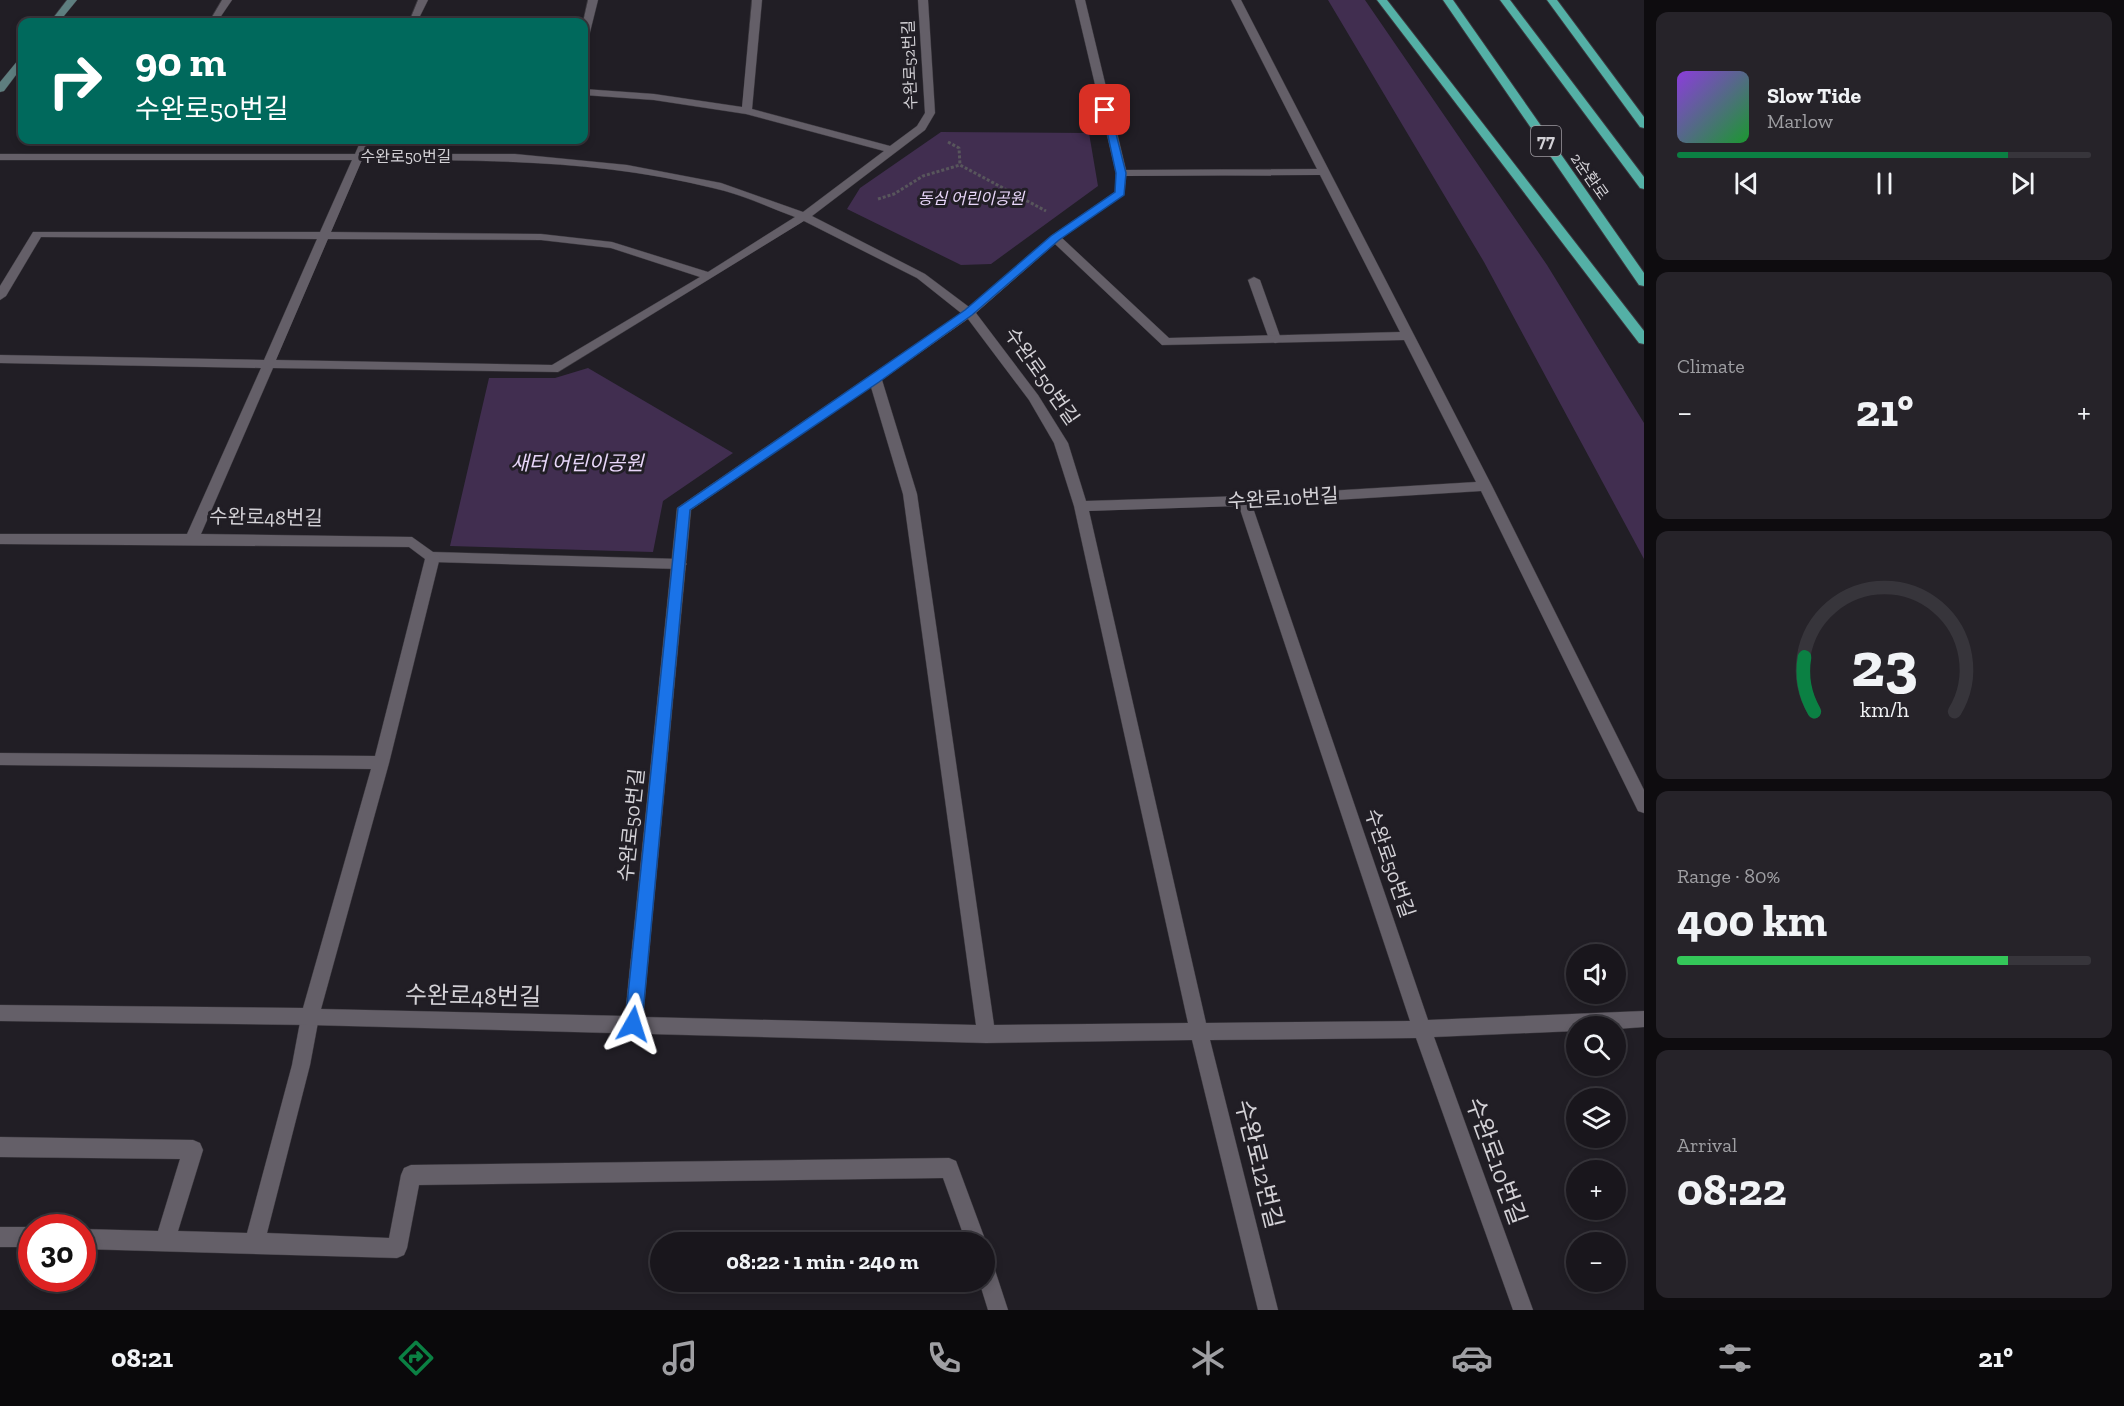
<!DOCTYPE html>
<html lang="en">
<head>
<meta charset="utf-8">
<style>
	:root { --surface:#19161c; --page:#262329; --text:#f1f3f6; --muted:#9f9fa3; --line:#37353b; --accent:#0b8043 }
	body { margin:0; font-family:"Zilla Slab","Noto Sans KR",serif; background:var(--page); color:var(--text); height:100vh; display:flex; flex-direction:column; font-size:22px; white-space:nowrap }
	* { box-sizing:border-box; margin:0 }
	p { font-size:20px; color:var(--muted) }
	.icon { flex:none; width:33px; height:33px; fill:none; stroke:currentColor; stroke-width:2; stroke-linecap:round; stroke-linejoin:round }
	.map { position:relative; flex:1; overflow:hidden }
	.drawer { display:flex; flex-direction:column; gap:12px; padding:12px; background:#0e0c0f; width:480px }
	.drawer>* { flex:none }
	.guide { position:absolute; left:18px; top:18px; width:570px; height:126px; border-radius:12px; box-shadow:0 3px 9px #0003,0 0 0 2px var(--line); background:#00695c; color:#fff; overflow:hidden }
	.fabs { position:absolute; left:1566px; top:944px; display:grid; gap:12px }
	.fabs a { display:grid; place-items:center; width:60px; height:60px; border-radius:50%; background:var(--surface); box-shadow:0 3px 9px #0003,0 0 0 2px var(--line); font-size:30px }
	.speed { position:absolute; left:18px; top:1214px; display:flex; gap:12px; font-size:30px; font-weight:700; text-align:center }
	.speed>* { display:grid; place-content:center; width:78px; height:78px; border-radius:50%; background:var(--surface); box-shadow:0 3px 9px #0003,0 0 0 2px var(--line); line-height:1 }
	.speed .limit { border:9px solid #d22; background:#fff; color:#111 }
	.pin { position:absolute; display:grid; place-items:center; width:51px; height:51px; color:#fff; margin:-26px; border-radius:12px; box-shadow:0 3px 9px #0006 }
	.me { position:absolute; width:66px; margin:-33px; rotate:6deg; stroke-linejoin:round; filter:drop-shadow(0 0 4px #0008) }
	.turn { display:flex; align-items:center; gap:21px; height:126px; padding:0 18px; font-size:27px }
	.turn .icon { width:78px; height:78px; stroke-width:2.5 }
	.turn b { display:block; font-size:42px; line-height:51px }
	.big { font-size:45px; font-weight:800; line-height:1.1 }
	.drawer .tile { flex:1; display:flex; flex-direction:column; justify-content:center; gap:9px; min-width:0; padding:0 21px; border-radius:12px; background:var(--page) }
	.drawer .dial { align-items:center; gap:0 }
	.dial svg { height:156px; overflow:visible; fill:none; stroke:var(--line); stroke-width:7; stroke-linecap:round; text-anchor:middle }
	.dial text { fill:var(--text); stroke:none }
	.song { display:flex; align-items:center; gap:18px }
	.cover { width:72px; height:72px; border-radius:9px; background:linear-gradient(135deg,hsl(270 70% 55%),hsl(130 70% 35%)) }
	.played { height:6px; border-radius:3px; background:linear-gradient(90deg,var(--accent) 80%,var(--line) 80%) }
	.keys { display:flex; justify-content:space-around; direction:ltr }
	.heat { display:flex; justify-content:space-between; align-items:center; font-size:33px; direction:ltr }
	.charge { height:9px; border-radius:4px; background:linear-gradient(90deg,#34c759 80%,var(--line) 0) }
	.trip { position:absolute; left:650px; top:1232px; width:345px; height:60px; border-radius:30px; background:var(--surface); box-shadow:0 3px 9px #0003,0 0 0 2px var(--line); font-weight:800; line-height:60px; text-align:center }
	.tab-bar { display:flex; height:96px; justify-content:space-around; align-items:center; background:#0a090b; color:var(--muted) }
	.tab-bar .icon { width:42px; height:42px }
	.tab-bar .on { color:var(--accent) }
	.tab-bar b { font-size:27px; color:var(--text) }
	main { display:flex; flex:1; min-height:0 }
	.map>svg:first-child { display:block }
</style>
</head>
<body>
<main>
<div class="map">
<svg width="1644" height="1310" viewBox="0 0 1644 1310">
	<rect width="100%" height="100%" fill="#211e25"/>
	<path fill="#412e50" d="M 1328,0 L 1365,0 L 1547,265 L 1644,423 L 1644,559 L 1484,262 Z
		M 941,132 L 1089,133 L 1098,186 L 991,264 L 961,265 L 847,209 L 860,188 Z
		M 588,368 L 733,453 L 663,501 L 653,552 L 450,546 L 489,378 L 555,378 Z"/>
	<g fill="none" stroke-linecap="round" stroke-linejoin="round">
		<g stroke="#3b383e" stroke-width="1">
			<path id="service" d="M 1254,277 L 1260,280 L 1281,339 L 1279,342 L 1275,343 L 1269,339 L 1248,280 Z
				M 310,1009 L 316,1011 L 319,1017 L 310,1065 L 267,1233 L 389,1238 L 401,1175 L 404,1168 L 411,1165 L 949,1158 L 956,1161 L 986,1242 L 984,1247 L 984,1242 L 966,1242 L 943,1178 L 419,1185 L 407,1248 L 404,1255 L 397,1258 L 82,1249 L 82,1229 L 158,1231 L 180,1159 L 0,1157 L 0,1137 L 193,1140 L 200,1143 L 203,1150 L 178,1231 L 247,1233 L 292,1065 L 301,1017 L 304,1011 Z
				M 0,1227 L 32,1227 L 32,1247 L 0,1247 Z
				M 984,1255 L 991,1258 L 1008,1310 L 988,1310 L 979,1281 L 984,1281 Z"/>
		</g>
		<g stroke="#3b383e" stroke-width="1">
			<path id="pedestrian" d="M 433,552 L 680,559 L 687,564 L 680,569 L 433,562 L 426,557 Z"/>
		</g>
		<g stroke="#3b383e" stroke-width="1">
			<path id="minor" d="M 222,0 L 232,0 L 217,22 L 209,22 Z
				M 418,0 L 428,0 L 417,22 L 409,22 Z
				M 588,0 L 598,0 L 589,36 L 584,39 L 583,22 Z
				M 752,0 L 762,0 L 752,109 L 890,146 L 917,126 L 925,113 L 918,0 L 928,0 L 935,113 L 925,130 L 812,216 L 925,274 L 969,307 L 1051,236 L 1115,192 L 1116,173 L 1075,0 L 1085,0 L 1126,170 L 1317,169 L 1231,0 L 1241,0 L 1492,486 L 1644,790 L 1644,813 L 1638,811 L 1481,491 L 1252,505 L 1428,1020 L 1644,1011 L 1644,1027 L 1616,1029 L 1616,1026 L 1576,1026 L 1576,1031 L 1434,1037 L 1533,1310 L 1513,1310 L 1416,1038 L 1210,1040 L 1278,1310 L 1258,1310 L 1192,1040 L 986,1043 L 310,1025 L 0,1021 L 0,1005 L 303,1008 L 371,769 L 0,765 L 0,753 L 375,756 L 425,559 L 409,547 L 0,544 L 0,534 L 187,534 L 261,368 L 0,363 L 0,355 L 264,360 L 317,239 L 41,237 L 6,296 L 0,300 L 0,286 L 33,232 L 320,232 L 352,160 L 0,160 L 0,154 L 355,154 L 361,140 L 371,140 L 365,154 L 515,154 L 627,165 L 721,183 L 803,212 L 884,151 L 746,114 L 654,100 L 584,95 L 584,89 L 654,94 L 742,107 ZM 362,160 C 480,160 598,159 713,188 C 741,194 768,207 795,217 L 708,272 L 612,242 L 541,234 L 331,232 ZM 1320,175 L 1400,332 L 1169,338 L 1062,238 L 1124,195 L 1126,176 ZM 804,221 L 917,278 L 961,313 L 677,508 L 625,1016 L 321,1009 L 389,763 L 440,557 L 412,537 L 201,534 L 273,368 L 558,372 ZM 328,239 L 541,240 L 611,248 L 700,277 L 552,365 L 276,360 ZM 1055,244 L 1162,345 L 1404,340 L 1476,482 L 1244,496 L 1086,501 L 1068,443 L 1038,395 L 976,313 ZM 968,319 L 1029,400 L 1054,443 L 1074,506 L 1188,1023 L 994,1025 L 917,494 L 882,380 ZM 871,387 L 903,494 L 976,1025 L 643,1017 L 691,510 ZM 1239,506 L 1410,1021 L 1206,1023 L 1089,511 Z"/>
		</g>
		<g stroke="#3b383e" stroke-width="1">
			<path id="secondary" d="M 67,0 L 77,0 L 59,22 L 50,22 Z
				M 22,58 L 22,67 L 4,91 L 0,92 L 0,82 L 19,59 Z"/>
		</g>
		<g stroke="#3b383e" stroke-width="2">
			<path id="trunk" d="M 1377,0 L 1387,0 L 1644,331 L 1644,344 L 1639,343 Z
				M 1443,0 L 1453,0 L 1644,273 L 1644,286 L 1639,285 Z
				M 1500,0 L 1510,0 L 1644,177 L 1644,189 L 1640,188 Z
				M 1547,0 L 1557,0 L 1644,117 L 1644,128 L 1640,127 Z"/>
		</g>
		<path stroke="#58565c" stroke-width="3" stroke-dasharray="3 2" stroke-linecap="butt" d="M 948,142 L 959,148 L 960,165 L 1046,211
			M 878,199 L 894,194 L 923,176 L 960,165"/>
		<use href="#service" fill="#645f68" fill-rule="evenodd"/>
		<use href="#pedestrian" fill="#645f68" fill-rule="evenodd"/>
		<use href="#minor" fill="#645f68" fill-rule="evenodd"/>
		<use href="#secondary" fill="#5e7e7f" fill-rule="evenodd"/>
		<use href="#trunk" fill="#54b0a6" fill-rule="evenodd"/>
	</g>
	<path fill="#1a73e8" stroke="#114b97" stroke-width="1.5" d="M 1102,108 L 1110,110 L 1126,173 L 1124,195 L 1059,240 L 972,315 L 879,382 L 690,510 L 642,1024 L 639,1030 L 633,1032 L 627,1030 L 625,1024 L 678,508 L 965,310 L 1051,236 L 1115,192 L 1116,173 Z"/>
	<g text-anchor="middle" stroke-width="6" stroke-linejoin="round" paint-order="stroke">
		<g font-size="16" fill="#d3d1d6" stroke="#211e25">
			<text transform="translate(909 65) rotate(-92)" y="6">수완로52번길</text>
			<text x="406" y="162">수완로50번길</text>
			<text transform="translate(1590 176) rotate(55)" y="6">2순환로</text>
		</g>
		<g font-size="16" font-style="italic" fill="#e9d7fa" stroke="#211e25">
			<text x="971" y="204">동심 어린이공원</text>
		</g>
		<rect fill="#211e25" stroke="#9e9ba1" stroke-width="1.5" x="1531" y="126" width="30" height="30" rx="4.5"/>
		<g font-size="18" font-weight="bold" fill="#d3d1d6">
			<text x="1546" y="147">77</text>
		</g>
		<g font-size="20" fill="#d3d1d6" stroke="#211e25">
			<text transform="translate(1042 376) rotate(55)" y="7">수완로50번길</text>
			<text transform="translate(1283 498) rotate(-3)" y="7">수완로10번길</text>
			<text transform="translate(266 517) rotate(1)" y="7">수완로48번길</text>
			<text transform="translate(631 825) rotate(-84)" y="7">수완로50번길</text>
			<text transform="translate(1390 863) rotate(71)" y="7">수완로50번길</text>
		</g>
		<g font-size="20" font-style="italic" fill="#e9d7fa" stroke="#211e25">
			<text x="577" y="470">새터 어린이공원</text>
		</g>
		<g font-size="24" fill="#d3d1d6" stroke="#211e25">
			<text transform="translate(473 996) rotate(1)" y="8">수완로48번길</text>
			<text transform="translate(1496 1161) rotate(70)" y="8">수완로10번길</text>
			<text transform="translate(1259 1164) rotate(76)" y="8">수완로12번길</text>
		</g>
	</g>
</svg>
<div class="fabs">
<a><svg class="icon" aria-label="sound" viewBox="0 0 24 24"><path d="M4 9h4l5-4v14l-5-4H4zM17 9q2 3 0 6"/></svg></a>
<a><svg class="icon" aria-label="search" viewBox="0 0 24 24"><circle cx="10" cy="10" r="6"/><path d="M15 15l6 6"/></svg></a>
<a><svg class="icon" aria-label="layers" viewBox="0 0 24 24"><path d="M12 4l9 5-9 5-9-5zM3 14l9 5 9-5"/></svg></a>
<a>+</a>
<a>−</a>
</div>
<div class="speed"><div class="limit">30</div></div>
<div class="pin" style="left:1105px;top:110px;background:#d93025"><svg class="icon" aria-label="arrive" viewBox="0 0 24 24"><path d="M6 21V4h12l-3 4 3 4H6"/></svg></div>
<svg class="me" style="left:633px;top:1024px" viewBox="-20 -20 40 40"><path d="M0-17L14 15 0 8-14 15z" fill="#1a73e8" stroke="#fff" stroke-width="4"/></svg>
<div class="trip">08:22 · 1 min · 240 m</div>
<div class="guide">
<div class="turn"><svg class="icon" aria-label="right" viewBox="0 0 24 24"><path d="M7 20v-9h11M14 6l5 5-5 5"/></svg><div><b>90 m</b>수완로50번길</div></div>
</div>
</div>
<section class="drawer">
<div class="tile">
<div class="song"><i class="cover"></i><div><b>Slow Tide</b><p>Marlow</p></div></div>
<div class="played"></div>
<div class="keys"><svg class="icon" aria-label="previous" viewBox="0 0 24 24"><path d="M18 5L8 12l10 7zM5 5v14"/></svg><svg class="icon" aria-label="pause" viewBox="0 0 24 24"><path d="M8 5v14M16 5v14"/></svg><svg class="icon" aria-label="next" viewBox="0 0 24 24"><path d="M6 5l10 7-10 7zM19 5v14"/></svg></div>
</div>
<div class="tile"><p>Climate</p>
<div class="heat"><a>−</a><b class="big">21°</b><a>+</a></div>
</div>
<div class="tile dial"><svg viewBox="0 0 100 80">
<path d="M14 69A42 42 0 1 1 86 69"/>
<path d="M14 69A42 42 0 0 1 9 41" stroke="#0b8043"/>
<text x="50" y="56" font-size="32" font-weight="700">23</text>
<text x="50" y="72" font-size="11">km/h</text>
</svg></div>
<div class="tile"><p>Range · 80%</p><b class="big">400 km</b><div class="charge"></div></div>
<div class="tile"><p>Arrival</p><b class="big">08:22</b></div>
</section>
</main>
<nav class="tab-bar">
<b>08:21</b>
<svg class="icon on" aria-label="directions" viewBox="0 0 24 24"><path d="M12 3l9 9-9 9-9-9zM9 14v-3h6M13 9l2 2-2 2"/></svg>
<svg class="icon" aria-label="music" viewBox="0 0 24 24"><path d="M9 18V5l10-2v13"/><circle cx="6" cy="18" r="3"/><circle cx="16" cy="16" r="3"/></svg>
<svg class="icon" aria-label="phone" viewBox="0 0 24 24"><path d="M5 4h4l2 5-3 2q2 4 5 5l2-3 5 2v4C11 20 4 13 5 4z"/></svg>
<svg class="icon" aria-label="climate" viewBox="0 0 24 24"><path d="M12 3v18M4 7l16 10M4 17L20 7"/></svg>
<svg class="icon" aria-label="car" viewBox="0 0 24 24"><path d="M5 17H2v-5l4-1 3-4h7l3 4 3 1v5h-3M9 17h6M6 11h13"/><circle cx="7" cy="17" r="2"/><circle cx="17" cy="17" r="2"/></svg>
<svg class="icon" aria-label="filters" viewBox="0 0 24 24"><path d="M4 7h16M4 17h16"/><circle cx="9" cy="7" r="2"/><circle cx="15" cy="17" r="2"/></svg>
<b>21°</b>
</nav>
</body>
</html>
